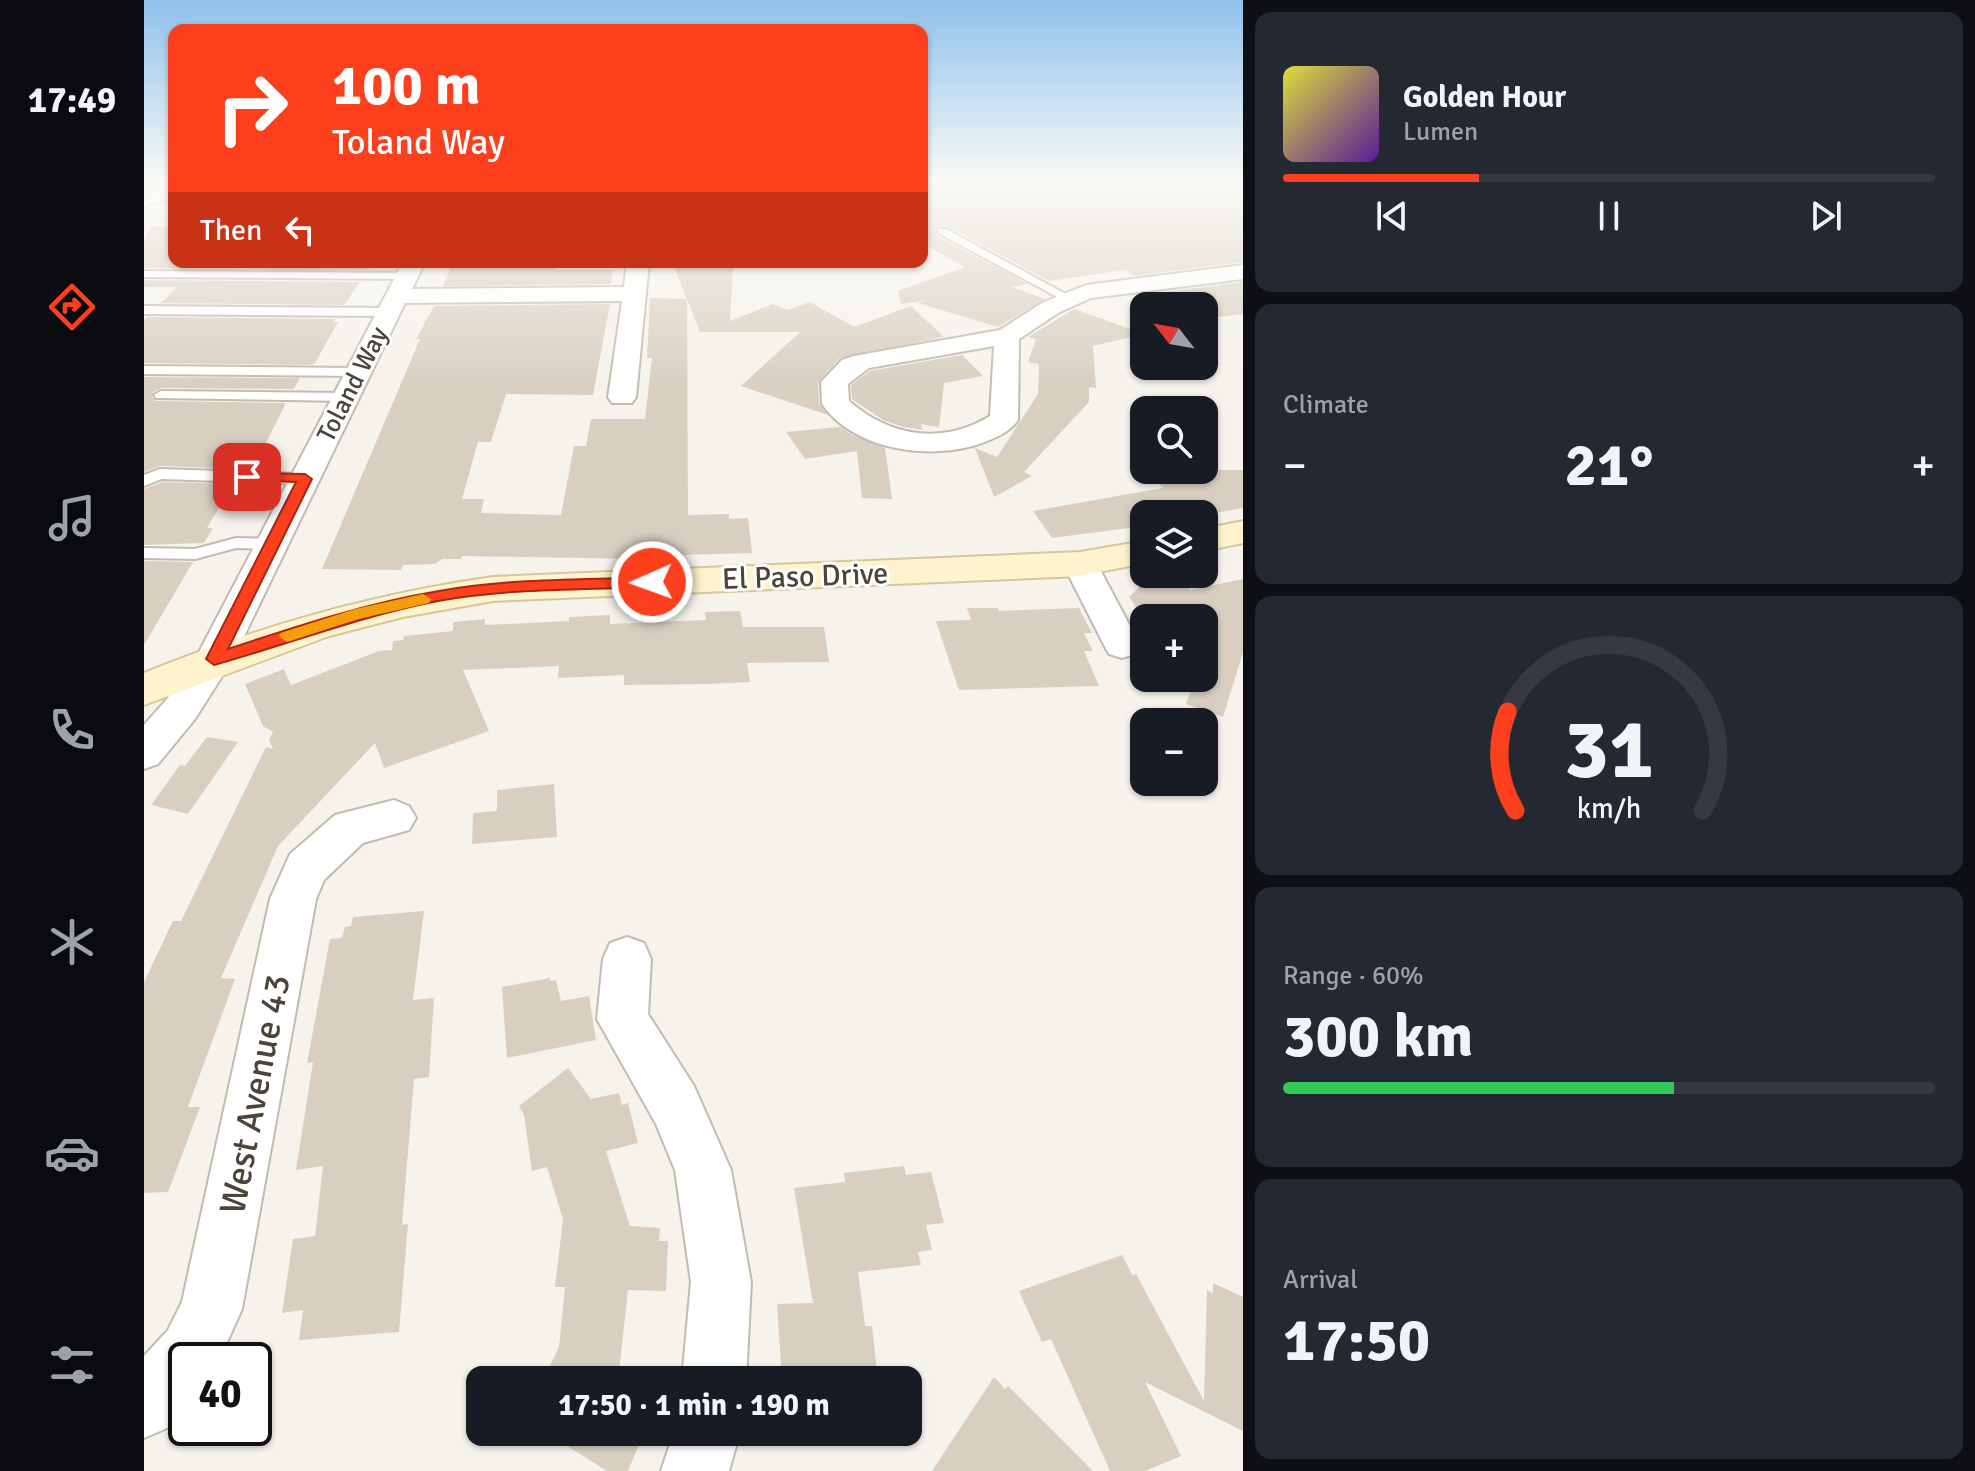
<!DOCTYPE html>
<html lang="en">
<head>
<meta charset="utf-8">
<style>
	:root { --surface:#171b24; --page:#242831; --text:#f1f3f6; --muted:#9ea1a6; --line:#363941; --accent:#fc3f1d }
	body { margin:0; font-family:Signika,sans-serif; background:var(--page); color:var(--text); height:100vh; display:flex; flex-direction:column; font-size:30px; white-space:nowrap }
	* { box-sizing:border-box; margin:0 }
	p { font-size:26px; color:var(--muted) }
	.icon { flex:none; width:44px; height:44px; fill:none; stroke:currentColor; stroke-width:2; stroke-linecap:round; stroke-linejoin:round }
	.map { position:relative; flex:1; overflow:hidden }
	.side { display:flex; flex-direction:column; gap:12px; padding:12px; background:#0d0f14; width:732px }
	.side>* { flex:none }
	.hud { position:absolute; left:24px; top:24px; width:760px; height:244px; border-radius:16px; box-shadow:0 2px 6px #0004; background:#fc3f1d; color:#fff; overflow:hidden }
	.needle { width:52px; rotate:301deg }
	.tools { position:absolute; left:986px; top:292px; display:grid; gap:16px }
	.tools a { display:grid; place-items:center; width:88px; height:88px; border-radius:16px; background:var(--surface); box-shadow:0 2px 6px #0004; font-size:40px }
	.speed { position:absolute; left:24px; top:1342px; display:flex; gap:16px; font-size:40px; font-weight:700; text-align:center }
	.speed>* { display:grid; place-content:center; width:104px; height:104px; border-radius:50%; background:var(--surface); box-shadow:0 2px 6px #0004; line-height:1 }
	.speed .limit { border:4px solid #111; border-radius:12px; background:#fff; color:#111 }
	.pin { position:absolute; display:grid; place-items:center; width:68px; height:68px; color:#fff; margin:-34px; border-radius:16px; box-shadow:0 4px 12px #0006 }
	.me { position:absolute; width:88px; margin:-44px; rotate:268deg; stroke-linejoin:round; filter:drop-shadow(0 0 6px #0008) }
	.turn { display:flex; align-items:center; gap:28px; height:168px; padding:0 32px; font-size:36px }
	.turn .icon { width:104px; height:104px; stroke-width:2.5 }
	.turn b { display:block; font-size:56px; line-height:68px }
	.then { display:flex; align-items:center; height:76px; padding:0 32px; background:#0003; gap:16px; font-size:30px }
	.big { font-size:60px; font-weight:800; line-height:1.1 }
	.side .tile { flex:1; display:flex; flex-direction:column; justify-content:center; gap:12px; min-width:0; padding:0 28px; border-radius:16px; background:var(--page) }
	.side .dial { align-items:center; gap:0 }
	.dial svg { height:208px; overflow:visible; fill:none; stroke:var(--line); stroke-width:7; stroke-linecap:round; text-anchor:middle }
	.dial text { fill:var(--text); stroke:none }
	.song { display:flex; align-items:center; gap:24px }
	.cover { width:96px; height:96px; border-radius:12px; background:linear-gradient(135deg,hsl(60 70% 55%),hsl(270 70% 35%)) }
	.played { height:8px; border-radius:4px; background:linear-gradient(90deg,var(--accent) 30%,var(--line) 30%) }
	.keys { display:flex; justify-content:space-around; direction:ltr }
	.heat { display:flex; justify-content:space-between; align-items:center; font-size:44px; direction:ltr }
	.charge { height:12px; border-radius:6px; background:linear-gradient(90deg,#34c759 60%,var(--line) 0) }
	.trip { position:absolute; left:322px; top:1366px; width:456px; height:80px; border-radius:16px; background:var(--surface); box-shadow:0 2px 6px #0004; font-weight:800; line-height:80px; text-align:center }
	main { display:flex; flex:1; min-height:0 }
	.dock { display:flex; flex-direction:column; width:144px; justify-content:space-around; align-items:center; background:#090b0e; color:var(--muted) }
	.dock .icon { width:56px; height:56px }
	.dock .selected { color:var(--accent) }
	.dock b { font-size:36px; color:var(--text) }
	.map>svg:first-child { display:block }
</style>
</head>
<body>
<main>
<nav class="dock">
<b>17:49</b>
<svg class="icon selected" aria-label="directions" viewBox="0 0 24 24"><path d="M12 3l9 9-9 9-9-9zM9 14v-3h6M13 9l2 2-2 2"/></svg>
<svg class="icon" aria-label="music" viewBox="0 0 24 24"><path d="M9 18V5l10-2v13"/><circle cx="6" cy="18" r="3"/><circle cx="16" cy="16" r="3"/></svg>
<svg class="icon" aria-label="phone" viewBox="0 0 24 24"><path d="M5 4h4l2 5-3 2q2 4 5 5l2-3 5 2v4C11 20 4 13 5 4z"/></svg>
<svg class="icon" aria-label="climate" viewBox="0 0 24 24"><path d="M12 3v18M4 7l16 10M4 17L20 7"/></svg>
<svg class="icon" aria-label="car" viewBox="0 0 24 24"><path d="M5 17H2v-5l4-1 3-4h7l3 4 3 1v5h-3M9 17h6M6 11h13"/><circle cx="7" cy="17" r="2"/><circle cx="17" cy="17" r="2"/></svg>
<svg class="icon" aria-label="filters" viewBox="0 0 24 24"><path d="M4 7h16M4 17h16"/><circle cx="9" cy="7" r="2"/><circle cx="15" cy="17" r="2"/></svg>
</nav>
<div class="map">
<svg width="1099" height="1471" viewBox="0 0 1099 1471">
	<rect width="100%" height="100%" fill="#f6f3ec"/>
	<path fill="#d8cfc1" d="M 819,181 L 1029,181 L 1099,184 L 1099,262 L 990,276 L 981,270 L 905,281 L 803,226 L 794,226 L 791,229 L 793,236 L 884,284 L 868,287 L 901,299 L 854,327 L 774,303 L 784,300 L 757,304 L 754,291 L 821,267 L 778,243 L 778,183 Z
		M 8,226 L 30,226 L 30,262 L 228,263 L 224,270 L 0,268 L 0,240 Z
		M 309,262 L 414,262 L 411,270 L 469,270 L 467,284 L 299,286 Z
		M 530,267 L 589,267 L 586,321 L 629,304 L 643,310 L 666,302 L 710,327 L 767,306 L 800,337 L 696,358 L 674,382 L 675,404 L 684,415 L 597,386 L 656,332 L 556,332 L 543,299 L 544,515 L 585,514 L 585,519 L 604,518 L 608,553 L 499,556 L 499,559 L 318,556 L 317,559 L 298,559 L 291,564 L 259,565 L 257,570 L 178,569 L 276,339 L 272,339 L 290,306 L 466,304 L 449,395 L 362,394 L 347,442 L 334,442 L 318,499 L 340,499 L 337,513 L 417,515 L 430,446 L 442,446 L 447,419 L 501,419 L 508,358 L 503,358 L 506,298 L 543,299 Z
		M 0,280 L 216,282 L 200,305 L 17,303 L 33,287 L 0,287 Z
		M 1099,282 L 1099,314 L 1060,319 L 1060,306 L 1033,306 L 1014,293 Z
		M 930,309 L 1000,334 L 949,346 L 952,388 L 945,387 L 945,402 L 880,472 L 888,476 L 850,497 L 831,448 L 853,457 L 894,394 L 895,364 L 884,362 L 892,339 L 884,337 Z
		M 3,317 L 191,319 L 189,322 L 194,322 L 171,363 L 165,365 L 0,363 L 0,320 Z
		M 818,355 L 839,376 L 800,383 L 795,427 L 777,424 L 778,430 L 756,426 L 739,420 L 708,399 L 707,385 L 726,371 Z
		M 0,377 L 156,378 L 150,389 L 17,388 L 9,392 L 8,397 L 12,401 L 142,403 L 110,466 L 99,469 L 16,466 L 0,472 Z
		M 696,427 L 708,435 L 741,448 L 748,499 L 718,498 L 713,451 L 661,459 L 642,432 Z
		M 1033,470 L 1099,470 L 1099,508 L 1060,515 L 1000,514 L 1000,526 L 908,538 L 889,511 L 1019,488 L 1005,475 Z
		M 19,482 L 89,484 L 63,528 L 69,528 L 60,543 L 0,545 L 0,489 Z
		M 0,561 L 49,562 L 0,645 Z
		M 1099,579 L 1099,652 L 1079,717 L 1042,704 L 1051,678 L 1060,678 L 1060,618 L 1000,618 L 985,597 L 997,585 L 1038,581 L 1046,590 Z
		M 823,608 L 854,608 L 855,611 L 935,608 L 948,633 L 940,633 L 949,651 L 940,651 L 955,686 L 815,690 L 792,621 L 827,620 Z
		M 596,611 L 599,627 L 680,627 L 685,662 L 603,663 L 606,682 L 562,684 L 480,685 L 480,675 L 414,678 L 415,666 L 319,670 L 345,731 L 240,768 L 231,743 L 134,846 L 77,978 L 91,979 L 44,1107 L 56,1107 L 24,1192 L 0,1193 L 0,982 L 29,921 L 37,921 L 122,747 L 129,749 L 125,740 L 129,732 L 119,726 L 101,684 L 140,669 L 147,685 L 235,651 L 248,650 L 249,641 L 259,640 L 260,636 L 309,631 L 309,622 L 341,619 L 341,625 L 425,621 L 425,617 L 466,615 L 466,624 L 562,620 L 561,612 Z
		M 63,737 L 94,742 L 44,814 L 7,805 L 36,765 L 41,766 Z
		M 410,784 L 413,837 L 328,844 L 329,813 L 353,811 L 353,790 Z
		M 280,911 L 269,1000 L 290,998 L 285,1077 L 270,1079 L 258,1225 L 264,1224 L 255,1332 L 155,1340 L 159,1310 L 138,1313 L 149,1239 L 171,1236 L 179,1166 L 152,1170 L 169,1062 L 163,1063 L 186,939 L 198,938 L 201,927 L 207,926 L 209,917 Z
		M 406,978 L 406,981 L 412,980 L 417,1001 L 445,996 L 452,1040 L 363,1058 L 358,987 Z
		M 424,1068 L 447,1099 L 475,1093 L 478,1105 L 484,1103 L 494,1143 L 462,1151 L 486,1226 L 516,1228 L 515,1241 L 524,1241 L 522,1291 L 484,1290 L 474,1380 L 399,1380 L 415,1347 L 421,1287 L 411,1287 L 419,1219 L 403,1167 L 388,1171 L 380,1115 L 375,1106 Z
		M 760,1166 L 762,1175 L 787,1172 L 800,1223 L 782,1225 L 788,1250 L 774,1252 L 777,1265 L 714,1272 L 721,1326 L 728,1326 L 734,1380 L 638,1380 L 633,1304 L 669,1303 L 650,1188 L 701,1182 L 700,1173 Z
		M 978,1255 L 989,1276 L 992,1274 L 1060,1401 L 1063,1290 L 1069,1293 L 1069,1283 L 1099,1297 L 1099,1431 L 1001,1382 L 1037,1456 L 1001,1471 L 966,1471 L 907,1339 L 898,1342 L 875,1291 Z
		M 850,1377 L 861,1389 L 864,1386 L 949,1471 L 788,1471 Z
		M 401,1432 L 500,1432 L 484,1471 L 463,1471 Z"/>
	<g fill="none" stroke-linecap="round" stroke-linejoin="round">
		<g stroke="#c2bbae" stroke-width="4">
			<path id="lane" d="M 794,229 L 802,229 L 929,298 L 919,300 L 794,233 Z
				M 0,271 L 263,273 L 269,276 L 263,279 L 0,277 Z
				M 0,306 L 244,308 L 250,312 L 244,316 L 0,314 Z
				M 0,366 L 214,368 L 221,372 L 214,376 L 0,374 Z
				M 17,391 L 202,393 L 209,397 L 202,401 L 12,398 L 10,395 Z
				M 16,469 L 161,474 L 169,479 L 161,484 L 18,479 L 0,486 L 0,475 Z
				M 92,538 L 128,539 L 136,544 L 128,549 L 92,548 L 51,559 L 0,558 L 0,548 L 51,549 Z"/>
		</g>
		<g stroke="#c2bbae" stroke-width="4">
			<path id="street" d="M 30,186 L 30,198 L 0,206 L 0,194 Z
				M 259,262 L 281,262 L 268,289 L 480,287 L 483,262 L 505,262 L 492,397 L 488,403 L 468,403 L 464,397 L 478,301 L 261,303 L 89,659 L 51,719 L 14,764 L 0,769 L 0,725 L 23,699 L 54,654 Z
				M 1099,265 L 1099,279 L 947,298 L 914,313 L 875,339 L 874,420 C 866,432 851,438 838,443 C 787,461 711,451 678,404 L 677,382 L 698,360 L 710,356 L 856,330 L 898,303 L 942,285 ZM 850,346 L 846,416 C 799,445 746,437 705,401 L 704,384 L 725,368 Z
				M 936,553 L 948,557 L 953,564 L 996,645 L 991,654 L 978,658 L 965,654 L 960,645 L 919,564 L 924,557 Z
				M 250,800 L 265,806 L 272,818 L 265,830 L 219,843 L 180,880 L 172,899 L 98,1309 L 75,1360 L 42,1360 L 42,1406 L 23,1428 L 0,1438 L 0,1356 L 24,1330 L 38,1302 L 126,899 L 146,854 L 191,815 Z
				M 483,937 L 500,943 L 507,959 L 504,1014 L 550,1086 L 587,1170 L 607,1282 L 602,1380 L 538,1380 L 547,1282 L 531,1170 L 512,1124 L 453,1019 L 459,959 L 466,943 Z
				M 530,1432 L 596,1432 L 585,1471 L 517,1471 Z"/>
		</g>
		<g stroke="#d6c79b" stroke-width="4">
			<path id="secondary" d="M 1099,521 L 1099,543 L 1060,551 L 1060,529 Z
				M 1000,541 L 1000,563 L 936,576 L 349,601 L 259,617 L 185,636 L 0,705 L 0,673 C 113,627 228,594 349,577 L 936,552 Z"/>
		</g>
		<use href="#lane" fill="#fff" fill-rule="evenodd"/>
		<use href="#street" fill="#fff" fill-rule="evenodd"/>
		<use href="#secondary" fill="#fff3cd" fill-rule="evenodd"/>
	</g>
	<linearGradient id="sky" x2="0" y2="1"><stop stop-color="#8fc1ec"/><stop offset="0.47" stop-color="#fbfaf6"/><stop offset="1" stop-color="#fbfaf6" stop-opacity="0"/></linearGradient>
	<rect width="1099" height="387" fill="url(#sky)"/>
	<path fill="#fc3f1d" stroke="#a42913" stroke-width="2" d="M 103,473 L 161,474 L 168,479 L 84,649 C 153,626 223,603 295,591 C 365,578 437,580 508,577 L 516,582 L 508,587 C 437,590 364,588 294,601 C 217,616 145,644 70,665 L 62,659 L 152,482 L 98,480 L 98,474 Z"/>
	<path fill="#f59e0b" d="M 279,594 L 287,599 L 285,603 L 214,619 L 143,642 L 135,636 L 137,633 L 211,609 Z"/>
	<g text-anchor="middle" stroke-width="6" stroke-linejoin="round" paint-order="stroke">
		<g font-size="26" fill="#4b4439" stroke="#fff">
			<text transform="translate(208 384) rotate(-63)" y="9">Toland Way</text>
		</g>
		<g font-size="30" fill="#4b4439" stroke="#fff">
			<text transform="translate(661 576) rotate(-2)" y="10">El Paso Drive</text>
		</g>
		<g font-size="36" fill="#4b4439" stroke="#fff">
			<text transform="translate(110 1094) rotate(-79)" y="13">West Avenue 43</text>
		</g>
	</g>
</svg>
<div class="tools">
<a><svg class="needle" viewBox="-14 -14 28 28"><path d="M0-13l5 13h-10z" fill="#e53935"/><path d="M0 13l5-13h-10z" fill="#9ea1a6"/></svg></a>
<a><svg class="icon" aria-label="search" viewBox="0 0 24 24"><circle cx="10" cy="10" r="6"/><path d="M15 15l6 6"/></svg></a>
<a><svg class="icon" aria-label="layers" viewBox="0 0 24 24"><path d="M12 4l9 5-9 5-9-5zM3 14l9 5 9-5"/></svg></a>
<a>+</a>
<a>−</a>
</div>
<div class="speed"><div class="limit">40</div></div>
<div class="pin" style="left:103px;top:477px;background:#d93025"><svg class="icon" aria-label="arrive" viewBox="0 0 24 24"><path d="M6 21V4h12l-3 4 3 4H6"/></svg></div>
<svg class="me" style="left:508px;top:582px" viewBox="-20 -20 40 40"><circle r="17" fill="#fc3f1d" stroke="#fff" stroke-width="3"/><path d="M0-11L8 9 0 5-8 9z" fill="#fff"/></svg>
<div class="trip">17:50 · 1 min · 190 m</div>
<div class="hud">
<div class="turn"><svg class="icon" aria-label="right" viewBox="0 0 24 24"><path d="M7 20v-9h11M14 6l5 5-5 5"/></svg><div><b>100 m</b>Toland Way</div></div>
<div class="then">Then<svg class="icon" aria-label="left" viewBox="0 0 24 24"><path d="M17 20v-9H6M10 6l-5 5 5 5"/></svg></div>
</div>
</div>
<section class="side">
<div class="tile">
<div class="song"><i class="cover"></i><div><b>Golden Hour</b><p>Lumen</p></div></div>
<div class="played"></div>
<div class="keys"><svg class="icon" aria-label="previous" viewBox="0 0 24 24"><path d="M18 5L8 12l10 7zM5 5v14"/></svg><svg class="icon" aria-label="pause" viewBox="0 0 24 24"><path d="M8 5v14M16 5v14"/></svg><svg class="icon" aria-label="next" viewBox="0 0 24 24"><path d="M6 5l10 7-10 7zM19 5v14"/></svg></div>
</div>
<div class="tile"><p>Climate</p>
<div class="heat"><a>−</a><b class="big">21°</b><a>+</a></div>
</div>
<div class="tile dial"><svg viewBox="0 0 100 80">
<path d="M14 69A42 42 0 1 1 86 69"/>
<path d="M14 69A42 42 0 0 1 11 31" stroke="#fc3f1d"/>
<text x="50" y="56" font-size="32" font-weight="700">31</text>
<text x="50" y="72" font-size="11">km/h</text>
</svg></div>
<div class="tile"><p>Range · 60%</p><b class="big">300 km</b><div class="charge"></div></div>
<div class="tile"><p>Arrival</p><b class="big">17:50</b></div>
</section>
</main>
</body>
</html>
